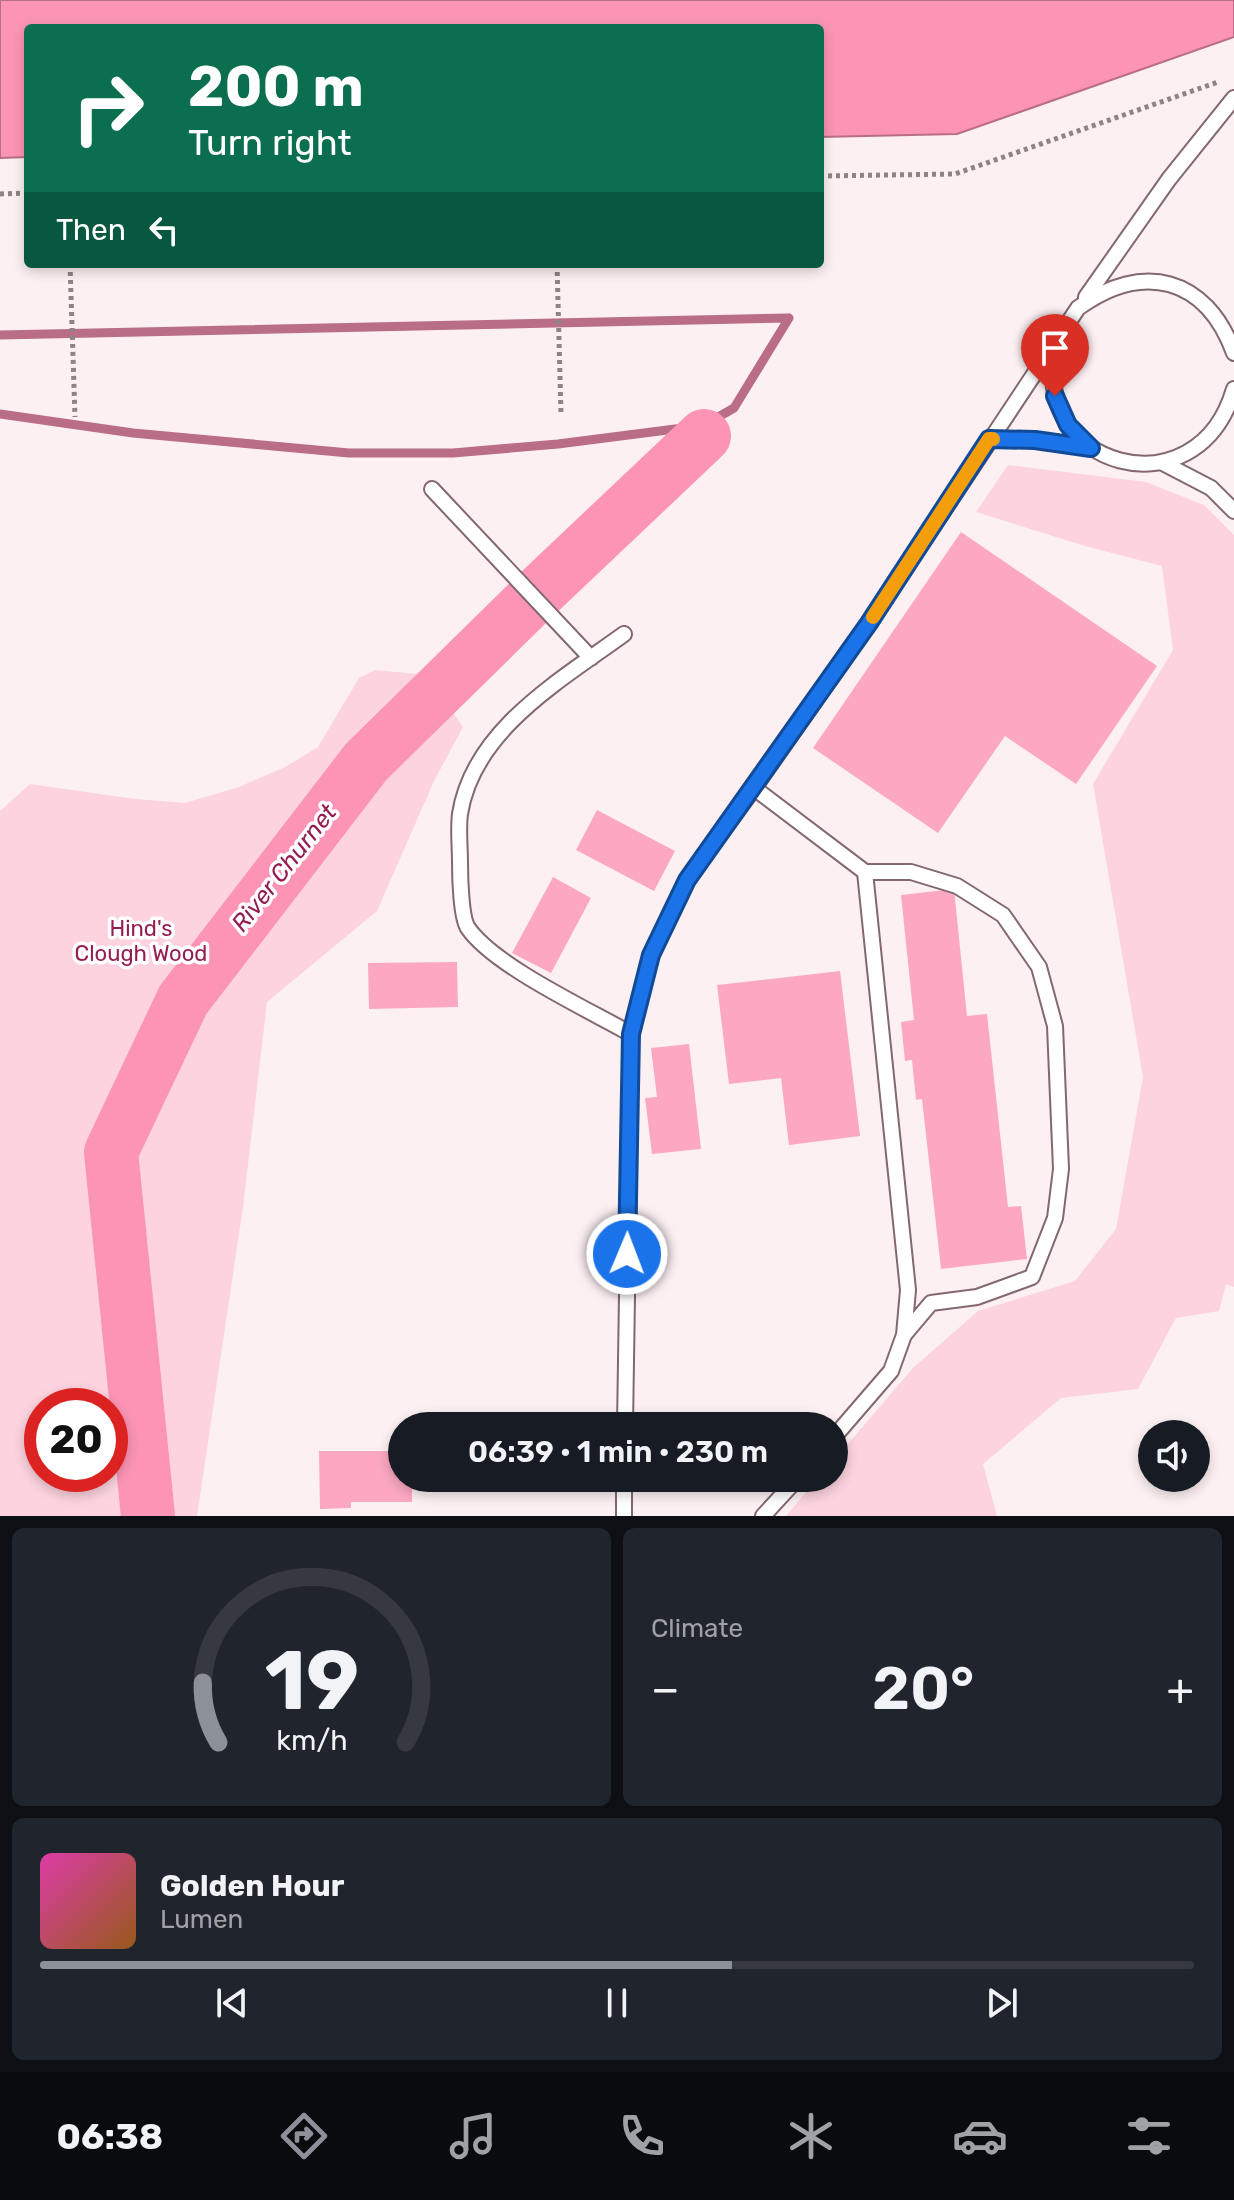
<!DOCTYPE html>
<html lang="en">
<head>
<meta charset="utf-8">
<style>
	:root { --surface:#171b24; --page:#20242c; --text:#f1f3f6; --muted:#9ea1a6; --line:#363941; --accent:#8c9099 }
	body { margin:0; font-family:Rubik,sans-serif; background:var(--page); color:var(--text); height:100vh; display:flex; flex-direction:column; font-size:30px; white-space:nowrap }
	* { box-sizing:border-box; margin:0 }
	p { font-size:26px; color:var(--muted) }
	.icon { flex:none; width:44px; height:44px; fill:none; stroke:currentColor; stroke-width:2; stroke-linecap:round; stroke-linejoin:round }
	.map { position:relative; height:1516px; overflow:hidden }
	.sheet { display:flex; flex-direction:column; gap:12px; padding:12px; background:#0d0f14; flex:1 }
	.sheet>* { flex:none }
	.hud { position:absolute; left:24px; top:24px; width:800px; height:244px; border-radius:8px; box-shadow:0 4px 12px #0003; background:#0b6e4f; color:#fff; overflow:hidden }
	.buttons { position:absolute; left:1138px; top:1420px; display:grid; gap:16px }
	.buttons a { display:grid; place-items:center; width:72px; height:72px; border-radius:50%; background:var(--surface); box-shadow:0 4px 12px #0003; font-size:40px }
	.speed { position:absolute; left:24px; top:1388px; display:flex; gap:16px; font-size:40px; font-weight:700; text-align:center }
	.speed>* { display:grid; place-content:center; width:104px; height:104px; border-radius:50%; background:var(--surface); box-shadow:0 4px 12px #0003; line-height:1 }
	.speed .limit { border:12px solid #d22; background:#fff; color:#111 }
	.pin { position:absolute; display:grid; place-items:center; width:68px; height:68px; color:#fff; margin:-82px -34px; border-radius:50% 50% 50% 0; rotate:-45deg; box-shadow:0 0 8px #0007 }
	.pin .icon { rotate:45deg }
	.me { position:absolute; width:88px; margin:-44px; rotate:1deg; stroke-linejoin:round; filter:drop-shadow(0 0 6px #0008) }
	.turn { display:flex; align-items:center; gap:28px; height:168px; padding:0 32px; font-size:36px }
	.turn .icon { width:104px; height:104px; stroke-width:2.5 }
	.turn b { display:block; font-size:56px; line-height:68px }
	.then { display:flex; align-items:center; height:76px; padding:0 32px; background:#0003; gap:16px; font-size:30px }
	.big { font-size:60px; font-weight:600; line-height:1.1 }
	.sheet .widget { flex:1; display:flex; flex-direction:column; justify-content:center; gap:12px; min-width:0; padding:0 28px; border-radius:12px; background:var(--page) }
	.sheet .dial { align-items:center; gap:0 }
	.dial svg { height:208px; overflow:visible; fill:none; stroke:var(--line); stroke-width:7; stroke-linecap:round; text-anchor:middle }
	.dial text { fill:var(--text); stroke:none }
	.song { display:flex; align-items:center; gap:24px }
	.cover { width:96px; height:96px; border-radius:12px; background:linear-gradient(135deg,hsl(320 70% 55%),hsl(30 70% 35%)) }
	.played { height:8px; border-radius:4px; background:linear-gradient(90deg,var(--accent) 60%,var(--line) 60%) }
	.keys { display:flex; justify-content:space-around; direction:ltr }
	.heat { display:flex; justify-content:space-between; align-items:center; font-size:44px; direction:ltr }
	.sheet .tiles { flex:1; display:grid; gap:12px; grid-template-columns:1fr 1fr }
	.widget:last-child { grid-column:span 2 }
	.trip { position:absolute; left:388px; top:1412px; width:460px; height:80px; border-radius:40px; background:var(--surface); box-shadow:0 4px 12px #0003; font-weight:600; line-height:80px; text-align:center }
	.tabs { display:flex; height:128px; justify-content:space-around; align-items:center; background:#090b0e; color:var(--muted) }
	.tabs .icon { width:56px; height:56px }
	.tabs .selected { color:var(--accent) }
	.tabs b { font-size:36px; color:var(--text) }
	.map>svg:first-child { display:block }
</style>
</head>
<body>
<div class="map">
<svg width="1234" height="1516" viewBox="0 0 1234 1516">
	<rect width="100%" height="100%" fill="#fdf0f3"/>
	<path fill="#fcd3de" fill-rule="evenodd" d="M 1008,465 L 1146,482 L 1204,505 L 1234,535 L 1234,1287 L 1226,1284 L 1219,1311 L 1176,1318 L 1138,1389 L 1061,1398 L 983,1464 L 997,1516 L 786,1516 L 818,1478 L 834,1478 L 834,1460 L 913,1368 L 978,1311 L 1075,1281 L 1116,1229 L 1143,1077 L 1093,784 L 1173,650 L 1162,566 L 1085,546 L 976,512 Z
		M 375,670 L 427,675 L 463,727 L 434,781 L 377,911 L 267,1002 L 243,1207 L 197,1516 L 0,1516 L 0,811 L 30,784 L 135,799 L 185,803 L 239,787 L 285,767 L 318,747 L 359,678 ZM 110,1406 L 110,1474 L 42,1474 L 42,1406 Z"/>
	<path fill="#fc94b6" stroke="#b96d86" stroke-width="2" d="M 0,0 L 1234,0 L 1234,37 L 957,134 L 820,137 L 820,28 L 28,28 L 28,157 L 0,158 Z"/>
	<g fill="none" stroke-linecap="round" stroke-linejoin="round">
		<path stroke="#b96d86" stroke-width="9" d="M 0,335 L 789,318
			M 0,414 L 133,433 L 349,453 L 453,453 L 558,444 L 683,428
			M 713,420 L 734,408 L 789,318"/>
		<path stroke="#fc94b6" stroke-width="54" d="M 148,1516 L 111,1152 L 183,1000 L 366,762 L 535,596 L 704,436"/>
	</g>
	<path fill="#fca8c2" d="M 961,532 L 1157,666 L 1076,784 L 1005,736 L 938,833 L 813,748 Z
		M 597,810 L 675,851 L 654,891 L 576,850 Z
		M 553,877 L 591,898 L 551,973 L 512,953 Z
		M 954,889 L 967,1016 L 987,1014 L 1008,1207 L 1021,1206 L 1027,1259 L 941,1269 L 922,1099 L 916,1100 L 912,1060 L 905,1061 L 901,1022 L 914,1020 L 901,895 Z
		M 457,962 L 458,1007 L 369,1009 L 368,963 Z
		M 840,971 L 860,1136 L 789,1145 L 781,1078 L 729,1084 L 717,985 Z
		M 689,1044 L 701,1149 L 652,1154 L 645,1098 L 657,1097 L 651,1048 Z
		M 319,1451 L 402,1451 L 402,1478 L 412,1478 L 412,1502 L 351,1502 L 351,1508 L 320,1509 Z"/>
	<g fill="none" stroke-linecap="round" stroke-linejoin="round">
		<g stroke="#836870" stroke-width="18">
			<path id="service" d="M 1086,297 L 1169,179 L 1234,98
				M 1057,346 C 1026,467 1197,516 1234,389
				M 989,439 L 1035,440 L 1091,448
				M 1163,463 L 1211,488 L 1234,511
				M 432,489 L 591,658
				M 624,634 C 561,680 473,730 460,814 C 458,829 460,847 460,863 C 460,877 461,918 468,928 C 494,966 589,1010 631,1034 L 625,1426
				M 754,788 L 869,623 L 1078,308 C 1143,261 1206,277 1234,353
				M 631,1034 L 651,955 L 687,880 L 754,788 L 865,872 L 911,872 L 957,886 L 1003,915 L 1039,967 L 1055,1026 L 1061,1169 L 1055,1218 L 1032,1277 L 977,1297 L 931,1303 L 904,1335
				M 834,1437 L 891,1371 L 904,1335 L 908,1290 L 865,872
				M 624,1516 L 624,1478
				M 763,1516 L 798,1478"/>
		</g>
		<path stroke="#8e8386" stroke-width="5" stroke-dasharray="4 4" stroke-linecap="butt" d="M 820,176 L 955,174 L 1218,82
			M 0,194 L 28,193
			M 70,264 L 75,417
			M 557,264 L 561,414"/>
		<use href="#service" stroke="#fff" stroke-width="14"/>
	</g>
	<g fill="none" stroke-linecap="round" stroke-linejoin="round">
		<g stroke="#114b97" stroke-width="20">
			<path id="route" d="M 627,1254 L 631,1034 L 651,955 L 687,880 L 869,623 L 989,439 L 1035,440 L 1091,448 L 1068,425 L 1055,396"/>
		</g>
		<use href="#route" stroke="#1a73e8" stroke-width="14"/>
		<path stroke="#f59e0b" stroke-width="14" d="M 873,617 L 989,439 L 993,439"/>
	</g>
	<g text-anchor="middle" stroke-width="7" stroke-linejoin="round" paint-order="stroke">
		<g font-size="22" fill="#951d52" stroke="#fff">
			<text x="141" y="936">Hind's<tspan x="141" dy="25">Clough Wood</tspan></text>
		</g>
		<g font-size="24" font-style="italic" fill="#941c52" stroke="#fff">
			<text transform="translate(284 868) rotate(-52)" y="8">River Churnet</text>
		</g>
	</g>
</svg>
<div class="buttons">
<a><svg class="icon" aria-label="sound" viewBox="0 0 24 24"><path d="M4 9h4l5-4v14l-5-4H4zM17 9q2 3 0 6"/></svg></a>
</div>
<div class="speed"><div class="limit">20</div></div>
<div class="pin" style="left:1055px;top:396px;background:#d93025"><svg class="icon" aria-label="arrive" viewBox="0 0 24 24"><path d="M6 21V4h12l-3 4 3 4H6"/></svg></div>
<svg class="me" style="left:627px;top:1254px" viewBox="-20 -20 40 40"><circle r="17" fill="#1a73e8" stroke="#fff" stroke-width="3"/><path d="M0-11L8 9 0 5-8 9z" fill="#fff"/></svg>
<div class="trip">06:39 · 1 min · 230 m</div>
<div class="hud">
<div class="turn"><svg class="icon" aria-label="right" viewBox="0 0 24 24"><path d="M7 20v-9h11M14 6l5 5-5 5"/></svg><div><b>200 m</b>Turn right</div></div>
<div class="then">Then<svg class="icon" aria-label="left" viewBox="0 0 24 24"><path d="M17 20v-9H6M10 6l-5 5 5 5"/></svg></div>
</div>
</div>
<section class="sheet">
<div class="tiles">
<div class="widget dial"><svg viewBox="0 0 100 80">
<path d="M14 69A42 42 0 1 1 86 69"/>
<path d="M14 69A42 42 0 0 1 8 46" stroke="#8c9099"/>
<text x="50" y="56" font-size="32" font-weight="700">19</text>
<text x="50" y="72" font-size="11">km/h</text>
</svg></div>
<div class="widget"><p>Climate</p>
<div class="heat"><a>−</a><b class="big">20°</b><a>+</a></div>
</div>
<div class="widget">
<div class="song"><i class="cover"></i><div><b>Golden Hour</b><p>Lumen</p></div></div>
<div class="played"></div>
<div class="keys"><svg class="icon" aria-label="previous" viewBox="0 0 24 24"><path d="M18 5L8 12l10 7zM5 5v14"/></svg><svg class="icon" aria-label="pause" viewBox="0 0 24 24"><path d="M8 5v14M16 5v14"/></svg><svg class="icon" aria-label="next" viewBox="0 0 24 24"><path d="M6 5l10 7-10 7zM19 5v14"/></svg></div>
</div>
</div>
</section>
<nav class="tabs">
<b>06:38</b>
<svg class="icon selected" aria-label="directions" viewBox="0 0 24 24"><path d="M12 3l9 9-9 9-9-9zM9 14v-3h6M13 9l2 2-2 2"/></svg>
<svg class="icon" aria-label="music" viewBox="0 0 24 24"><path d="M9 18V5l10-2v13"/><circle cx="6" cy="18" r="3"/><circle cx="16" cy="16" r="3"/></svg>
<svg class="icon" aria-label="phone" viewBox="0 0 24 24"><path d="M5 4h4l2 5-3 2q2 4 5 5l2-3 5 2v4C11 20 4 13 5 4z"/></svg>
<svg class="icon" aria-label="climate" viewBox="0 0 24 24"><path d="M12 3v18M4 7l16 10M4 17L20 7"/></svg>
<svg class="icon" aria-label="car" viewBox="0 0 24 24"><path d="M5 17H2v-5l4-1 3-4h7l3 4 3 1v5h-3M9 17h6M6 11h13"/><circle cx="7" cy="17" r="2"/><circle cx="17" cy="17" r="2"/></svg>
<svg class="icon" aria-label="filters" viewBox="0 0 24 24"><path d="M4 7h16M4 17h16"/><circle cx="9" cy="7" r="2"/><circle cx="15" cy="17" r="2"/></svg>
</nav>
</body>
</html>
